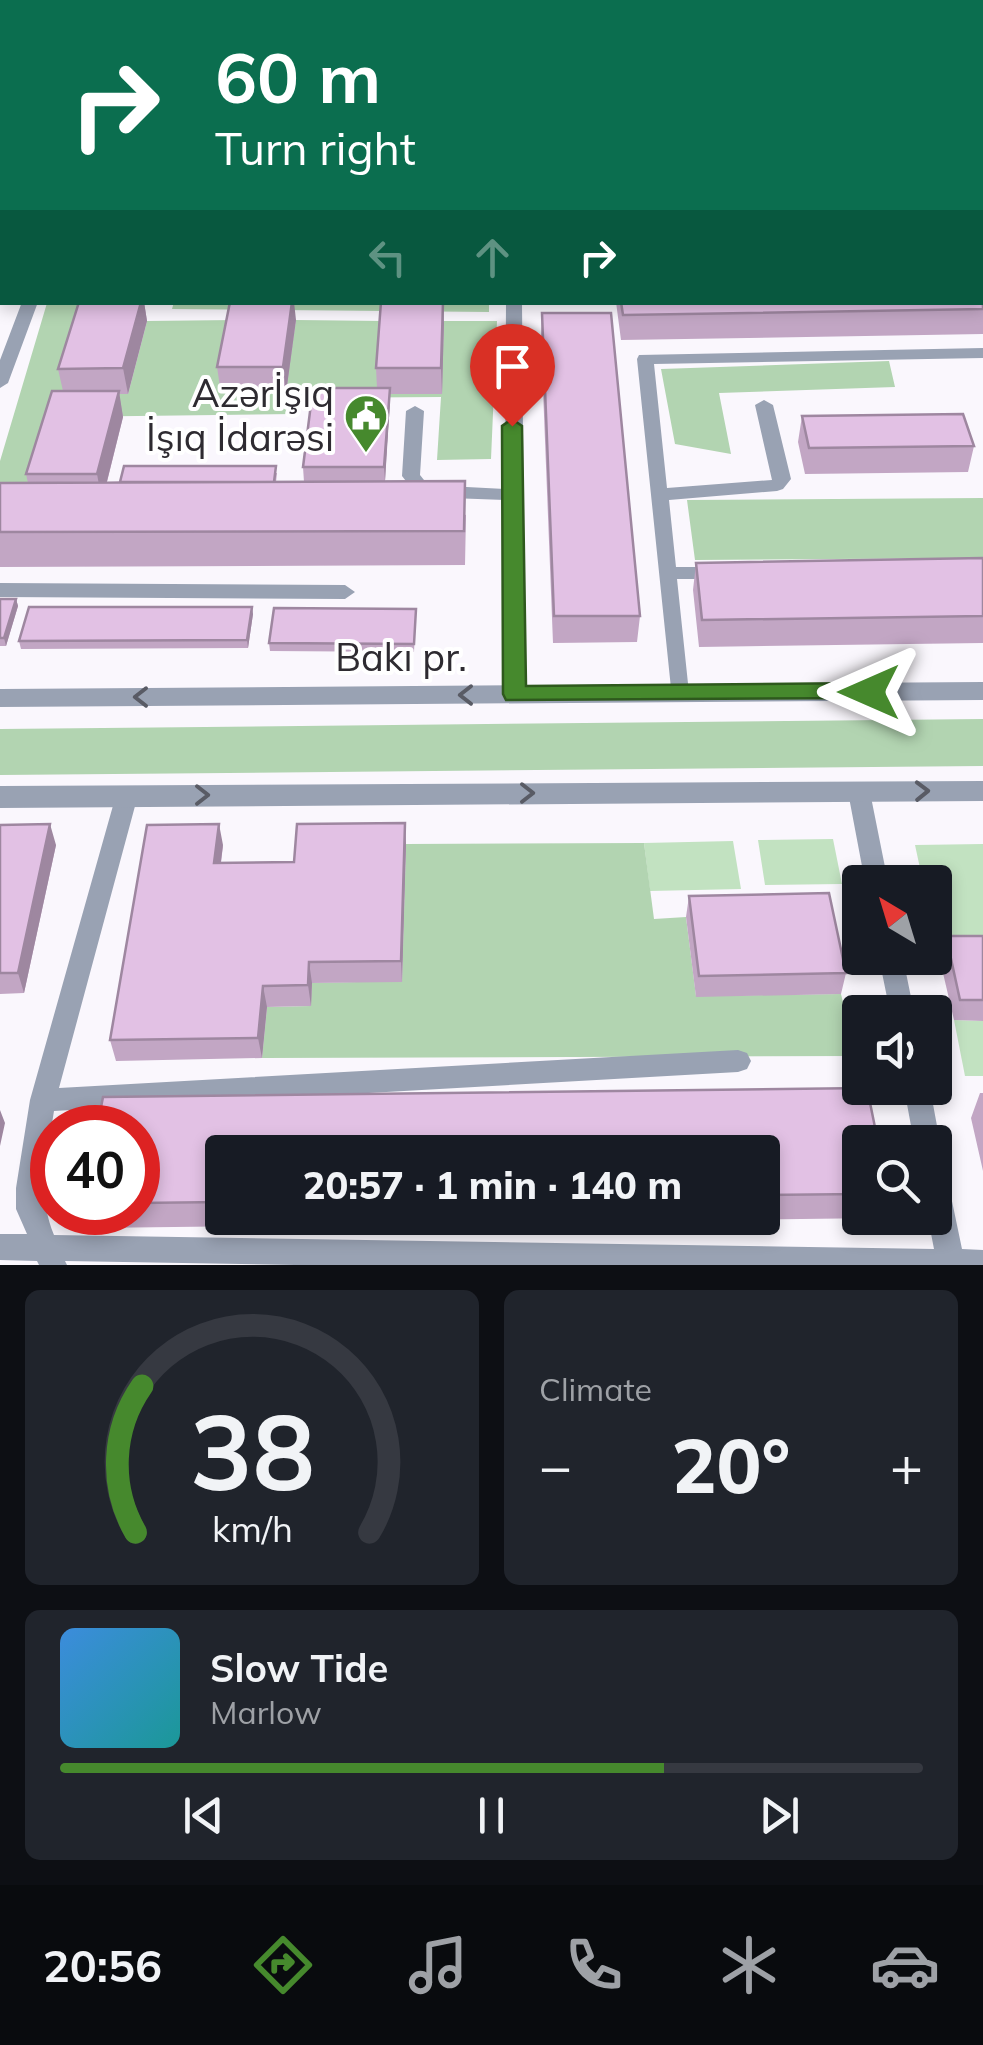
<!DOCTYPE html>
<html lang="en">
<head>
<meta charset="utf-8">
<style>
	:root { --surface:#171b24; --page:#20242c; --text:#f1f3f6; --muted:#9ea1a6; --line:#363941; --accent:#46892d }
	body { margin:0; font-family:Mulish,sans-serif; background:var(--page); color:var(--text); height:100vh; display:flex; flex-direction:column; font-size:38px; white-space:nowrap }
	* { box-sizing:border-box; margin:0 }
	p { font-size:32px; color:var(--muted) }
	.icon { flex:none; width:55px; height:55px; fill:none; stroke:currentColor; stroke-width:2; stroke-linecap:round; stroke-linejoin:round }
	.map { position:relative; height:1265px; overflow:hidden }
	.side { display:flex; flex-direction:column; gap:25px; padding:25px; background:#0d0f14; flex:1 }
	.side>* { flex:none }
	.top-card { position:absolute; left:0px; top:0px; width:985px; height:305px; box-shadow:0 5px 15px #0003; background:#0b6e4f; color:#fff; overflow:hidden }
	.needle { width:65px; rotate:322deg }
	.buttons { position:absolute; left:842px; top:865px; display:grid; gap:20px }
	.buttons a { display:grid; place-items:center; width:110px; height:110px; border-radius:10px; background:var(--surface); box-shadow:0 5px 15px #0003; font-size:50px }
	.speed { position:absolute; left:30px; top:1105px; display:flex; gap:20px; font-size:50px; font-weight:700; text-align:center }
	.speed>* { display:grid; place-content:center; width:130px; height:130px; border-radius:50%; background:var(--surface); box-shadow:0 5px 15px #0003; line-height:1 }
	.speed .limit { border:15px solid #d22; background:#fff; color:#111 }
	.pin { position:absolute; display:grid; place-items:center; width:85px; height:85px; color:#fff; margin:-102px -42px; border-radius:50% 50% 50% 0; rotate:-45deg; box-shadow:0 0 10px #0007 }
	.pin .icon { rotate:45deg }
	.me { position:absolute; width:110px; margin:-55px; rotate:270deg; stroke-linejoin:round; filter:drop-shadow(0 0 8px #0008) }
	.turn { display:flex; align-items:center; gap:35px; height:210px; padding:0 50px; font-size:45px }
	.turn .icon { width:130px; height:130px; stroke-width:2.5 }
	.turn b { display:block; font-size:70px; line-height:85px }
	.lanes { display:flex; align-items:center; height:95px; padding:0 50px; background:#0003; justify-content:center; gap:50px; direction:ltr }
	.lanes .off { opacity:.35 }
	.big { font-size:75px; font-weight:800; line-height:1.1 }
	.side .card { flex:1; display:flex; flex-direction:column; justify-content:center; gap:15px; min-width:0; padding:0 35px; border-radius:15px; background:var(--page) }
	.side .dial { align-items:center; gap:0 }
	.dial svg { height:260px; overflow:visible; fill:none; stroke:var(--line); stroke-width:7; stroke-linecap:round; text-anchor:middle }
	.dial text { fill:var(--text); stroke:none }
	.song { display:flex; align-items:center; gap:30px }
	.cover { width:120px; height:120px; border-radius:15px; background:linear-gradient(135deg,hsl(210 70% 55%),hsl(180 70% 35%)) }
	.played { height:10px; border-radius:5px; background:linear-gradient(90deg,var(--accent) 70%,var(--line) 70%) }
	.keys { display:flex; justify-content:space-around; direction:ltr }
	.heat { display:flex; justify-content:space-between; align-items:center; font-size:55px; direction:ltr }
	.side .tiles { flex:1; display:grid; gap:25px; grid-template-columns:1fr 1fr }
	.card:last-child { grid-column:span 2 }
	.trip { position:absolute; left:205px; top:1135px; width:575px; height:100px; border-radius:10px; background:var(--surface); box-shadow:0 5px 15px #0003; font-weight:800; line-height:100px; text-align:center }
	.dock { display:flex; height:160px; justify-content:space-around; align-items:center; background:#090b0e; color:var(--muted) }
	.dock .icon { width:70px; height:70px }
	.dock .active { color:var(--accent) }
	.dock b { font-size:45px; color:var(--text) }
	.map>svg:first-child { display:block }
</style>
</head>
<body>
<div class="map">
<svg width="983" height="1265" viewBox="0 0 983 1265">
	<rect width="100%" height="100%" fill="#faf7fd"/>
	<path fill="#c2e2c1" d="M 833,839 L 842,884 L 765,885 L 758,840 Z
		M 733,841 L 741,889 L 650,891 L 644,843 Z
		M 983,844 L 983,957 L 939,956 L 935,937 L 935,882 L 923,882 L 915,845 Z
		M 954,1020 L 983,1021 L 983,1076 L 965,1076 Z"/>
	<path fill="#b2d4b1" d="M 174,302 L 489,303 L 489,312 L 172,309 Z
		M 47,303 L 119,303 L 128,394 L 147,321 L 235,320 L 285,393 L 296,320 L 383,321 L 441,394 L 444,321 L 497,321 L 491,459 L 437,460 L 441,397 L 296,398 L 294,414 L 58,417 L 33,501 L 0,499 L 0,461 Z
		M 889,361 L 895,387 L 719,393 L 731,454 L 675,444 L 661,369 Z
		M 983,498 L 983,558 L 695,560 L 687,500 Z
		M 983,719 L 983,766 L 0,775 L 0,729 Z
		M 644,843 L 654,919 L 686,917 L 696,996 L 841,994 L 856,1056 L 262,1058 L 267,1007 L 310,1006 L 312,983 L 402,981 L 406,844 Z"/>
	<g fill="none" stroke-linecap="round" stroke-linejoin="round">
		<path fill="#99a2b3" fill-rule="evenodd" d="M 622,0 L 634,0 L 635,2 L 623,2 Z
			M 913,0 L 925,0 L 926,2 L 914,2 Z
			M 982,72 L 983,72 L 983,80 L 982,80 Z
			M 982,101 L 983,101 L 983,109 L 982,109 Z
			M 0,240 L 2,241 L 2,251 L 0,250 Z
			M 22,302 L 38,302 L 8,383 L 0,388 L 0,360 Z
			M 506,302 L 522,302 L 525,694 L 522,699 L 508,699 L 505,694 L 505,500 L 423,497 L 417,495 L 402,476 L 406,411 L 415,406 L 424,411 L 420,475 L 428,485 L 505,489 Z
			M 983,348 L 983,358 L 654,364 L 667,488 L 772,480 L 755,405 L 764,400 L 773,405 L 791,479 L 783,489 L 777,491 L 669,500 L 676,567 L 720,567 L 730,573 L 720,579 L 677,579 L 689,693 L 686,698 L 672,698 L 637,359 L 639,355 Z
			M 0,583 L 345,585 L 355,592 L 345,599 L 0,597 Z
			M 859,784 L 867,786 L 870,792 L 888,882 L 865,882 L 848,792 L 851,786 Z
			M 127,787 L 135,789 L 138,795 L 59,1088 L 738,1050 L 747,1053 L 751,1061 L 747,1069 L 738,1072 L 54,1111 C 47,1156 36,1191 54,1235 L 934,1249 L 928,1218 L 935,1218 L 935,1170 L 944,1173 L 948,1182 L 962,1249 L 983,1250 L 983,1265 L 295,1265 L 65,1261 L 67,1265 L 39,1265 L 37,1261 L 0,1260 L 0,1234 L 27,1234 L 16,1209 L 16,1188 L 30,1100 L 116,795 L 119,789 Z
			M 879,958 L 903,958 L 914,1012 L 890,1012 Z
			M 904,1088 L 930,1088 L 940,1142 L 936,1150 L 935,1142 L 914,1142 Z"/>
		<path fill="#99a2b3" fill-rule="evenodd" d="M 983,682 L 983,700 L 0,707 L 0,689 Z
			M 983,781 L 983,801 L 0,808 L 0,786 Z"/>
	</g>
	<path fill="#c2a6c4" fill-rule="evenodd" d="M 934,0 L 983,0 L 982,42 L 982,2 L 935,2 Z
		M 983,271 L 983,334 L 621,340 L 616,302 L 982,302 Z
		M 79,302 L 144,302 L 147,321 L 128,394 L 119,394 L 123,417 L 107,482 L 277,473 L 276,482 L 304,482 L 303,467 L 377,388 L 376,368 L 444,321 L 442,394 L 390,394 L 385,481 L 466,515 L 465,565 L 0,567 L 0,483 L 28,483 L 26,474 L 63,391 L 58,369 Z
		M 542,313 L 640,616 L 637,642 L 553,643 L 541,339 Z
		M 296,320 L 286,393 L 221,393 L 217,367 Z
		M 802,416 L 974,446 L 968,472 L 805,474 L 798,442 Z
		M 983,558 L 983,643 L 699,647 L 693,590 L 696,563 Z
		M 0,599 L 16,599 L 18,606 L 6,646 L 0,646 Z
		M 416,609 L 414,652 L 270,651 L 269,643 Z
		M 253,614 L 248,648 L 21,649 L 19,641 Z
		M 0,825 L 56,845 L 24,993 L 0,994 Z
		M 406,844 L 402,982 L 312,983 L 311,1006 L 267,1007 L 262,1058 L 116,1061 L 110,1040 L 223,845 L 221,863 L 294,862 Z
		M 689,896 L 846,973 L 841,994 L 696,997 L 686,917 Z
		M 946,936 L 983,936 L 983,1021 L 954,1020 L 939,956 Z
		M 980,1093 L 983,1093 L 983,1171 L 971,1118 Z
		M 138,1128 L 860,1142 L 860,1218 L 880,1218 L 92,1228 L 87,1212 L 138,1212 ZM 222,1152 L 762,1152 L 762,1218 L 222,1218 Z"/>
	<path fill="#9e87a0" d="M 141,302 L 144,302 L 147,321 L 128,394 L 123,368 Z
		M 292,302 L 294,302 L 296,320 L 286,393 L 283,367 Z
		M 444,302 L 444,321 L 442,394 L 441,368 Z
		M 390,388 L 390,402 L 385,481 L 384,467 Z
		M 119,391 L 123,417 L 102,501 L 97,474 Z
		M 16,599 L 18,606 L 6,646 L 4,638 Z
		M 252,607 L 253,614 L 248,648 L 247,640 Z
		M 405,823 L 406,844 L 402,982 L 401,961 Z
		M 50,824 L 56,845 L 24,993 L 18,973 Z
		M 219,824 L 223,845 L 218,884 L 214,863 Z
		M 309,962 L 312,983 L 311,1006 L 308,985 Z
		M 263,986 L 267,1007 L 262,1058 L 258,1038 Z
		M 0,1110 L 5,1123 L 0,1146 Z"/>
	<path fill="#e2c1e4" stroke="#9e87a0" stroke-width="2.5" d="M 758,0 L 793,0 L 795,2 L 759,2 Z
		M 849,0 L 909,0 L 910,2 L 850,2 Z
		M 949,0 L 983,0 L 983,19 L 982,2 L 950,2 Z
		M 982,271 L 983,309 L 623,315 L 621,302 L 982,302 Z
		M 79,302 L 141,302 L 123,368 L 58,369 Z
		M 230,302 L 292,302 L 283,367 L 217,367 Z
		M 381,302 L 443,302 L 441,368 L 376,368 Z
		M 542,313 L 611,313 L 640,616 L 554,616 Z
		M 313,388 L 390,388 L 384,467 L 303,467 Z
		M 52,391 L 119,391 L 97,474 L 26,474 Z
		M 963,414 L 974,446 L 809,448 L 802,416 Z
		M 124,466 L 276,466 L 274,482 L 120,482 Z
		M 465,481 L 464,531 L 0,532 L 0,483 Z
		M 983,558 L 983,616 L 702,620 L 696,563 Z
		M 0,599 L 16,599 L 4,638 L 0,638 Z
		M 29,607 L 252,607 L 247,640 L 19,641 Z
		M 274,608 L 416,609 L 414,644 L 269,643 Z
		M 405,823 L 401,961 L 309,962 L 308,985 L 263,986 L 258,1038 L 110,1040 L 147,825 L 219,824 L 214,863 L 294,862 L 297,824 Z
		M 50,824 L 18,973 L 0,973 L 0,825 Z
		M 829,893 L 846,973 L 699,976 L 689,896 Z
		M 946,936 L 983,936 L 983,1000 L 960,1000 Z
		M 867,1088 L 878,1142 L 860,1142 L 860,1194 L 762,1195 L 762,1152 L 222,1152 L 222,1202 L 138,1203 L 138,1128 L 97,1128 L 103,1097 Z"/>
	<defs><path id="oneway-chevron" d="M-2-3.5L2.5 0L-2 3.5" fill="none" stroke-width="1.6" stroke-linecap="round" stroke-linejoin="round" transform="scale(2.5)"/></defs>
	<g stroke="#595b65">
		<use href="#oneway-chevron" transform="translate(466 695) rotate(180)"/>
		<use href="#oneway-chevron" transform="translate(141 697) rotate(180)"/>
		<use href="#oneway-chevron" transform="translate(922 791) rotate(-1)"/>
		<use href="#oneway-chevron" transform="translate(527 793)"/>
		<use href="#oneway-chevron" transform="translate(202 795)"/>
	</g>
	<path fill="#46892d" stroke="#2e591d" stroke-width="2.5" d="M 512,419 L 522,426 L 526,686 L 869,683 L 878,686 L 881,692 L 878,698 L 506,700 L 503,694 L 502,426 Z"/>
	<defs>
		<g id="civic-pin" transform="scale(2.25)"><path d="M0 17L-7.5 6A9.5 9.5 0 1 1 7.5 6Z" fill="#46892d" stroke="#fff"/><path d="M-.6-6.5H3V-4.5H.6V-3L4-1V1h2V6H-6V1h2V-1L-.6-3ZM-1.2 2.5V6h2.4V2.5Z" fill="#fff"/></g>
	</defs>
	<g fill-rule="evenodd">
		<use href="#civic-pin" x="366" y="416"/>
	</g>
	<g text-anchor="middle" stroke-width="8" stroke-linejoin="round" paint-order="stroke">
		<g font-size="38" fill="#2e2b31" stroke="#fff" text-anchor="end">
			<text x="334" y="407">Azərİşıq<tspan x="334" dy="44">İşıq İdarəsi</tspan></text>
		</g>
		<g font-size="38" fill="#2e2b31" stroke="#fff">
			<text x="401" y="671">Bakı pr.</text>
		</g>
	</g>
</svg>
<div class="buttons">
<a><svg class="needle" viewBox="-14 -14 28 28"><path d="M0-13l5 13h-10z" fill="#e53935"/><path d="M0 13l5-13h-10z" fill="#9ea1a6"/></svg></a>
<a><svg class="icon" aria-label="sound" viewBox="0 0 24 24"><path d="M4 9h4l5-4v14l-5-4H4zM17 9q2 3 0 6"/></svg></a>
<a><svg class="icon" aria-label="search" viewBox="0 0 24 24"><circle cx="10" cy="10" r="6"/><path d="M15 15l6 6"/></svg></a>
</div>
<div class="speed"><div class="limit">40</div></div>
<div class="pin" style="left:512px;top:426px;background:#d93025"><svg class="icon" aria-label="arrive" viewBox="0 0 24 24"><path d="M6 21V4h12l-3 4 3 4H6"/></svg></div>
<svg class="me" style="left:869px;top:692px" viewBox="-20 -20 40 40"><path d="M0-17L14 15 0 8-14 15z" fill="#46892d" stroke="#fff" stroke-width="4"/></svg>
<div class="trip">20:57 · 1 min · 140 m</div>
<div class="top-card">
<div class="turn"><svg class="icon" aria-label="right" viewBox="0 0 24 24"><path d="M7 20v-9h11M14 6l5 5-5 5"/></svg><div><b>60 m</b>Turn right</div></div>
<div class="lanes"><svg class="icon off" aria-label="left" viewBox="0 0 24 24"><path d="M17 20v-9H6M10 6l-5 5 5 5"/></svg><svg class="icon off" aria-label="ahead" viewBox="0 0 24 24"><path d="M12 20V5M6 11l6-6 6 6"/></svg><svg class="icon" aria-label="right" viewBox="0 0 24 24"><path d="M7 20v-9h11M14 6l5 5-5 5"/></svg></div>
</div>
</div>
<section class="side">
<div class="tiles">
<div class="card dial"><svg viewBox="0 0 100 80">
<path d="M14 69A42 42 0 1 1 86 69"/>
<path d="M14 69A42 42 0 0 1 16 24" stroke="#46892d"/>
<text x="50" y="56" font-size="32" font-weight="700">38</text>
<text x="50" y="72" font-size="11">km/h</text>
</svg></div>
<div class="card"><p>Climate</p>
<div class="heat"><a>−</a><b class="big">20°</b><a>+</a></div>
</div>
<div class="card">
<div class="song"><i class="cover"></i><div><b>Slow Tide</b><p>Marlow</p></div></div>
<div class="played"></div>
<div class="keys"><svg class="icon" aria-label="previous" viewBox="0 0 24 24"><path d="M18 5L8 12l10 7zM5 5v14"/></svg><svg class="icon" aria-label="pause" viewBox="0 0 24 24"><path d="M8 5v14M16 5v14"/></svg><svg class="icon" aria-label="next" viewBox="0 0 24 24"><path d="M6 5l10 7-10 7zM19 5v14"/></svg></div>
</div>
</div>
</section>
<nav class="dock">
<b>20:56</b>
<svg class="icon active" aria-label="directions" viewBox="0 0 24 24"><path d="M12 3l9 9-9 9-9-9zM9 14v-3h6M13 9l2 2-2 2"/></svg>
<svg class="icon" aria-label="music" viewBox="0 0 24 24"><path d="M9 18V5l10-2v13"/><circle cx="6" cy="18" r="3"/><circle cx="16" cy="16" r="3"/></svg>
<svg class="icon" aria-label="phone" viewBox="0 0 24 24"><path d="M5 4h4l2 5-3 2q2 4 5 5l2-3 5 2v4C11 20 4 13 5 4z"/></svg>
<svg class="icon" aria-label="climate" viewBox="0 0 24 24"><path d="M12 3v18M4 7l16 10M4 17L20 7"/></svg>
<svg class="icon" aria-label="car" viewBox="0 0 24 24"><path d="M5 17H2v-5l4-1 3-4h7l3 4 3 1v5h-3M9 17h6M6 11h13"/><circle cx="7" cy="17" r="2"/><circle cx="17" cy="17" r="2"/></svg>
</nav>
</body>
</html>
